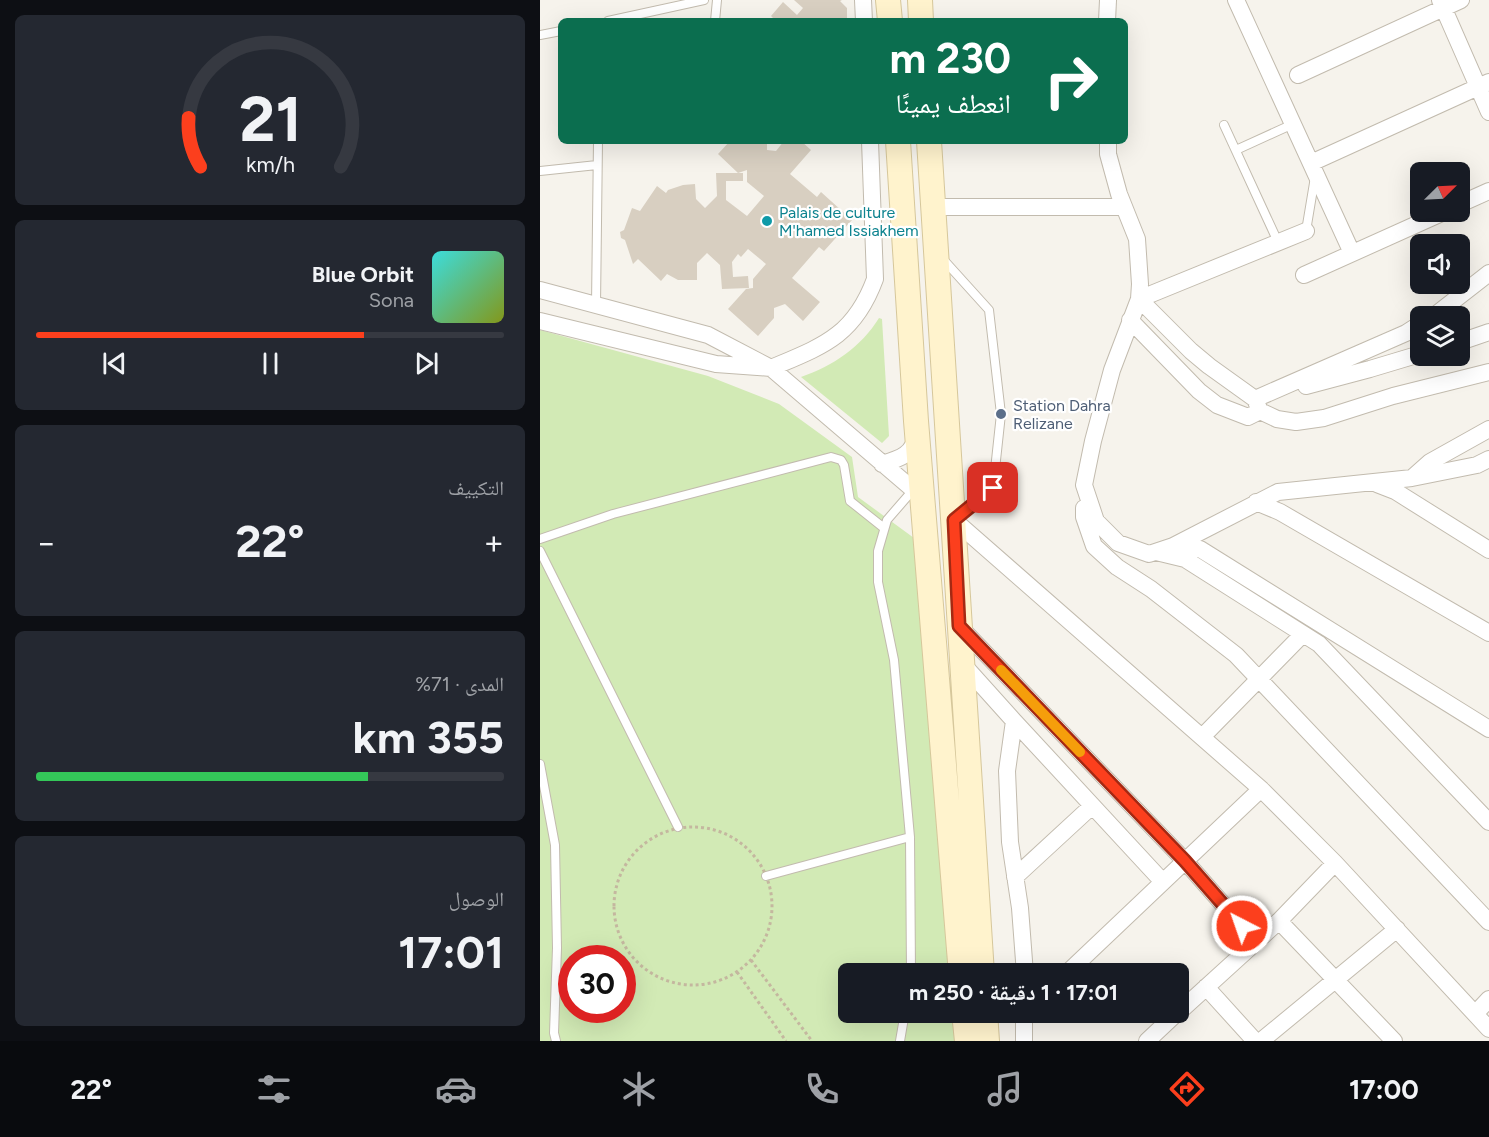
<!DOCTYPE html>
<html lang="ar">
<head>
<meta charset="utf-8">
<style>
	:root { --surface:#171b24; --page:#242831; --text:#f1f3f6; --muted:#9ea1a6; --line:#363941; --accent:#fc3f1d }
	body { margin:0; font-family:Figtree,"Noto Naskh Arabic",sans-serif; background:var(--page); color:var(--text); direction:rtl; height:100vh; display:flex; flex-direction:column; font-size:22px; white-space:nowrap }
	* { box-sizing:border-box; margin:0 }
	p { font-size:20px; color:var(--muted) }
	.icon { flex:none; width:33px; height:33px; fill:none; stroke:currentColor; stroke-width:2; stroke-linecap:round; stroke-linejoin:round }
	.map { position:relative; flex:1; overflow:hidden; direction:ltr }
	.sheet { display:flex; flex-direction:column; gap:15px; padding:15px; background:#0d0f14; width:540px }
	.sheet>* { flex:none }
	.top-card { position:absolute; left:18px; top:18px; width:570px; height:126px; border-radius:9px; box-shadow:0 6px 24px #0002; direction:rtl; background:#0b6e4f; color:#fff; overflow:hidden }
	.needle { width:39px; rotate:66deg }
	.controls { position:absolute; left:870px; top:162px; display:grid; gap:12px }
	.controls a { display:grid; place-items:center; width:60px; height:60px; border-radius:9px; background:var(--surface); box-shadow:0 6px 24px #0002; font-size:30px }
	.speed { position:absolute; left:18px; top:945px; display:flex; gap:12px; font-size:30px; font-weight:700; text-align:center }
	.speed>* { display:grid; place-content:center; width:78px; height:78px; border-radius:50%; background:var(--surface); box-shadow:0 6px 24px #0002; line-height:1 }
	.speed .limit { border:9px solid #d22; background:#fff; color:#111 }
	.pin { position:absolute; display:grid; place-items:center; width:51px; height:51px; color:#fff; margin:-26px; border-radius:12px; box-shadow:0 3px 9px #0006 }
	.me { position:absolute; width:66px; margin:-33px; rotate:319deg; stroke-linejoin:round; filter:drop-shadow(0 0 4px #0008) }
	.turn { display:flex; align-items:center; gap:21px; height:126px; padding:0 18px; font-size:27px }
	.turn .icon { width:78px; height:78px; stroke-width:2.5 }
	.turn b { display:block; font-size:42px; line-height:51px }
	.big { font-size:45px; font-weight:700; line-height:1.1 }
	.sheet .card { flex:1; display:flex; flex-direction:column; justify-content:center; gap:9px; min-width:0; padding:0 21px; border-radius:9px; background:var(--page) }
	.sheet .dial { align-items:center; gap:0 }
	.dial svg { height:156px; overflow:visible; fill:none; stroke:var(--line); stroke-width:7; stroke-linecap:round; text-anchor:middle }
	.dial text { fill:var(--text); stroke:none }
	.song { display:flex; align-items:center; gap:18px }
	.cover { width:72px; height:72px; border-radius:9px; background:linear-gradient(135deg,hsl(180 70% 55%),hsl(70 70% 35%)) }
	.played { height:6px; border-radius:3px; background:linear-gradient(90deg,var(--accent) 70%,var(--line) 70%) }
	.keys { display:flex; justify-content:space-around; direction:ltr }
	.heat { display:flex; justify-content:space-between; align-items:center; font-size:33px; direction:ltr }
	.charge { height:9px; border-radius:4px; background:linear-gradient(90deg,#34c759 71%,var(--line) 0) }
	.trip { position:absolute; left:298px; top:963px; width:351px; height:60px; border-radius:9px; background:var(--surface); box-shadow:0 6px 24px #0002; font-weight:700; line-height:60px; text-align:center; direction:rtl }
	.dock { display:flex; height:96px; justify-content:space-around; align-items:center; background:#090b0e; color:var(--muted) }
	.dock .icon { width:42px; height:42px }
	.dock .selected { color:var(--accent) }
	.dock b { font-size:27px; color:var(--text) }
	main { display:flex; flex:1; min-height:0 }
	.map>svg:first-child { display:block }
</style>
</head>
<body>
<main>
<div class="map">
<svg width="949" height="1041" viewBox="0 0 949 1041">
	<rect width="100%" height="100%" fill="#f6f3ec"/>
	<path fill="#d2eab5" fill-rule="evenodd" d="M 339,318 L 342,319 L 349,436 L 342,443 L 261,377 C 293,366 321,347 339,318 Z
		M 0,330 L 168,376 L 239,404 L 312,457 L 318,497 L 374,538 L 411,973 L 309,974 L 309,1012 L 413,1013 L 415,1041 L 0,1041 ZM 32,958 L 82,958 L 82,1010 L 32,1010 Z"/>
	<path fill="#d8cfc1" fill-rule="evenodd" d="M 254,0 L 302,0 L 300,1 L 307,8 L 307,21 L 236,21 L 231,16 L 243,2 L 257,15 L 263,8 Z
		M 190,141 L 227,141 L 227,150 L 236,151 L 244,141 L 261,141 L 271,150 L 250,174 L 277,197 L 281,192 L 312,220 L 284,251 L 279,247 L 252,278 L 280,302 L 263,321 L 245,304 L 234,308 L 234,318 L 218,336 L 188,309 L 206,289 L 213,288 L 213,279 L 226,264 L 208,249 L 201,257 L 198,254 L 192,262 L 193,277 L 208,276 L 209,288 L 182,289 L 180,265 L 167,253 L 157,263 L 157,280 L 138,280 L 127,274 L 121,281 L 98,259 L 93,264 L 85,240 L 81,238 L 80,232 L 84,230 L 92,208 L 100,211 L 117,186 L 126,193 L 128,190 L 143,185 L 155,184 L 156,199 L 165,208 L 177,196 L 176,173 L 198,173 L 178,154 ZM 207,170 L 207,182 L 224,196 L 207,216 L 186,200 L 186,181 L 203,181 L 203,173 L 198,173 Z"/>
	<g fill="none" stroke-linecap="round" stroke-linejoin="round">
		<g stroke="#c2bbae" stroke-width="10">
			<path id="service" d="M 68,21 L 164,0
				M 175,21 L 177,0
				M 0,35 L 21,31
				M 684,125 L 738,242
				M 696,150 L 753,124
				M 0,171 L 57,165
				M 766,231 L 775,177
				M 402,258 L 449,310 L 461,414 L 453,488 L 417,518
				M 56,305 L 58,141
				M 0,539 L 73,514 L 291,457 L 301,460 L 304,465 L 310,501 L 344,528
				M 0,551 L 138,827
				M 0,764 L 15,845 L 17,948 L 14,1033 L 16,1041
				M 226,876 L 370,837
				M 371,974 L 370,837 L 354,660 L 338,582 L 338,551 L 347,520 L 373,490
				M 360,1041 L 365,1012"/>
		</g>
		<g stroke="#c2bbae" stroke-width="18">
			<path id="minor" d="M 323,0 L 324,21
				M 696,0 L 812,253
				M 900,0 L 949,112
				M 567,21 L 568,0
				M 758,75 L 921,0
				M 330,141 L 335,279 C 314,336 283,346 231,368 L 383,498
				M 568,141 L 568,154 L 579,194 L 597,239 L 600,284 L 599,299 L 572,370 L 553,441 L 544,485 L 556,521 L 578,543 L 609,554 L 633,546 L 738,492 L 872,478 L 937,465 L 949,459
				M 771,163 L 949,82
				M 920,204 L 949,191
				M 393,207 L 584,207
				M 764,275 L 904,212
				M 0,290 L 168,335 L 231,368 L 176,364 L 0,321
				M 894,316 L 949,273
				M 590,320 L 659,391 L 677,405 L 708,417 L 720,411 L 715,399 L 669,366 L 651,351 L 599,299 L 766,231
				M 920,342 L 949,332
				M 766,386 L 830,369 L 880,354
				M 715,399 L 866,333 L 880,324
				M 720,411 L 737,419 L 756,422 L 784,418 L 853,396 L 949,372
				M 342,464 C 359,459 375,454 376,434
				M 872,478 L 890,462 L 949,429
				M 837,484 L 855,491 L 949,550
				M 716,502 L 740,512 L 949,633
				M 544,508 L 544,517 L 554,546 L 577,567 L 611,589 L 696,655 L 949,922
				M 414,520 L 721,789 L 795,863 L 949,1029
				M 633,546 L 660,549 L 949,729
				M 616,552 L 645,559 L 779,644 L 949,822
				M 419,626 L 645,861 L 716,942
				M 421,662 L 474,721 L 623,882
				M 474,721 L 467,771 L 470,842 L 480,908 L 485,974
				M 662,737 L 763,634
				M 475,877 L 552,806
				M 739,921 L 854,1041
				M 526,974 L 721,789
				M 666,987 L 715,1041
				M 484,1012 L 484,1041
				M 639,1012 L 739,921 L 795,863
				M 935,1014 L 949,999
				M 607,1041 L 638,1012
				M 721,1041 L 857,929"/>
		</g>
		<g stroke="#d6c79b" stroke-width="26">
			<path id="secondary" d="M 348,0 L 350,21
				M 380,0 L 381,21
				M 358,141 L 376,421 L 421,974
				M 389,141 L 442,974
				M 424,1012 L 427,1041
				M 445,1012 L 447,1041"/>
		</g>
		<path stroke="#c4b79f" stroke-width="3" stroke-dasharray="3 3" stroke-linecap="butt" d="M74 906a79 79 0 1 1 158 0a79 79 0 1 1-158 0Z
			M 211,960 L 272,1041
			M 197,972 L 246,1041"/>
		<use href="#service" stroke="#fff" stroke-width="8"/>
		<use href="#minor" stroke="#fff" stroke-width="16"/>
		<use href="#secondary" stroke="#fff3cd" stroke-width="24"/>
	</g>
	<g fill="none" stroke-linecap="round" stroke-linejoin="round">
		<g stroke="#a42913" stroke-width="15">
			<path id="route" d="M 453,488 L 414,520 L 419,626 L 645,861 L 702,926"/>
		</g>
		<use href="#route" stroke="#fc3f1d" stroke-width="10"/>
		<path stroke="#f59e0b" stroke-width="10" d="M 461,670 L 540,752"/>
	</g>
	<circle fill="#0f9aa8" stroke="#fff" stroke-width="2" cx="227" cy="221" r="6"/>
	<circle fill="#5c6f8a" stroke="#fff" stroke-width="2" cx="461" cy="414" r="6"/>
	<g text-anchor="middle" stroke-width="4.5" stroke-linejoin="round" paint-order="stroke">
		<g font-size="16" fill="#0d838f" stroke="#fff" text-anchor="start">
			<text x="239" y="218">Palais de culture<tspan x="239" dy="18">M'hamed Issiakhem</tspan></text>
		</g>
		<g font-size="16" fill="#4e5e75" stroke="#fff" text-anchor="start">
			<text x="473" y="411">Station Dahra<tspan x="473" dy="18">Relizane</tspan></text>
		</g>
	</g>
</svg>
<div class="controls">
<a><svg class="needle" viewBox="-14 -14 28 28"><path d="M0-13l5 13h-10z" fill="#e53935"/><path d="M0 13l5-13h-10z" fill="#9ea1a6"/></svg></a>
<a><svg class="icon" aria-label="sound" viewBox="0 0 24 24"><path d="M4 9h4l5-4v14l-5-4H4zM17 9q2 3 0 6"/></svg></a>
<a><svg class="icon" aria-label="layers" viewBox="0 0 24 24"><path d="M12 4l9 5-9 5-9-5zM3 14l9 5 9-5"/></svg></a>
</div>
<div class="speed"><div class="limit">30</div></div>
<div class="pin" style="left:453px;top:488px;background:#d93025"><svg class="icon" aria-label="arrive" viewBox="0 0 24 24"><path d="M6 21V4h12l-3 4 3 4H6"/></svg></div>
<svg class="me" style="left:702px;top:926px" viewBox="-20 -20 40 40"><circle r="17" fill="#fc3f1d" stroke="#fff" stroke-width="3"/><path d="M0-11L8 9 0 5-8 9z" fill="#fff"/></svg>
<div class="trip">17:01 · 1 دقيقة · 250 m</div>
<div class="top-card">
<div class="turn"><svg class="icon" aria-label="right" viewBox="0 0 24 24"><path d="M7 20v-9h11M14 6l5 5-5 5"/></svg><div><b>230 m</b>انعطف يمينًا</div></div>
</div>
</div>
<section class="sheet">
<div class="card dial"><svg viewBox="0 0 100 80">
<path d="M14 69A42 42 0 1 1 86 69"/>
<path d="M14 69A42 42 0 0 1 8 44" stroke="#fc3f1d"/>
<text x="50" y="56" font-size="32" font-weight="700">21</text>
<text x="50" y="72" font-size="11">km/h</text>
</svg></div>
<div class="card">
<div class="song"><i class="cover"></i><div><b>Blue Orbit</b><p>Sona</p></div></div>
<div class="played"></div>
<div class="keys"><svg class="icon" aria-label="previous" viewBox="0 0 24 24"><path d="M18 5L8 12l10 7zM5 5v14"/></svg><svg class="icon" aria-label="pause" viewBox="0 0 24 24"><path d="M8 5v14M16 5v14"/></svg><svg class="icon" aria-label="next" viewBox="0 0 24 24"><path d="M6 5l10 7-10 7zM19 5v14"/></svg></div>
</div>
<div class="card"><p>التكييف</p>
<div class="heat"><a>−</a><b class="big">22°</b><a>+</a></div>
</div>
<div class="card"><p>المدى · 71%</p><b class="big">355 km</b><div class="charge"></div></div>
<div class="card"><p>الوصول</p><b class="big">17:01</b></div>
</section>
</main>
<nav class="dock">
<b>17:00</b>
<svg class="icon selected" aria-label="directions" viewBox="0 0 24 24"><path d="M12 3l9 9-9 9-9-9zM9 14v-3h6M13 9l2 2-2 2"/></svg>
<svg class="icon" aria-label="music" viewBox="0 0 24 24"><path d="M9 18V5l10-2v13"/><circle cx="6" cy="18" r="3"/><circle cx="16" cy="16" r="3"/></svg>
<svg class="icon" aria-label="phone" viewBox="0 0 24 24"><path d="M5 4h4l2 5-3 2q2 4 5 5l2-3 5 2v4C11 20 4 13 5 4z"/></svg>
<svg class="icon" aria-label="climate" viewBox="0 0 24 24"><path d="M12 3v18M4 7l16 10M4 17L20 7"/></svg>
<svg class="icon" aria-label="car" viewBox="0 0 24 24"><path d="M5 17H2v-5l4-1 3-4h7l3 4 3 1v5h-3M9 17h6M6 11h13"/><circle cx="7" cy="17" r="2"/><circle cx="17" cy="17" r="2"/></svg>
<svg class="icon" aria-label="filters" viewBox="0 0 24 24"><path d="M4 7h16M4 17h16"/><circle cx="9" cy="7" r="2"/><circle cx="15" cy="17" r="2"/></svg>
<b>22°</b>
</nav>
</body>
</html>
